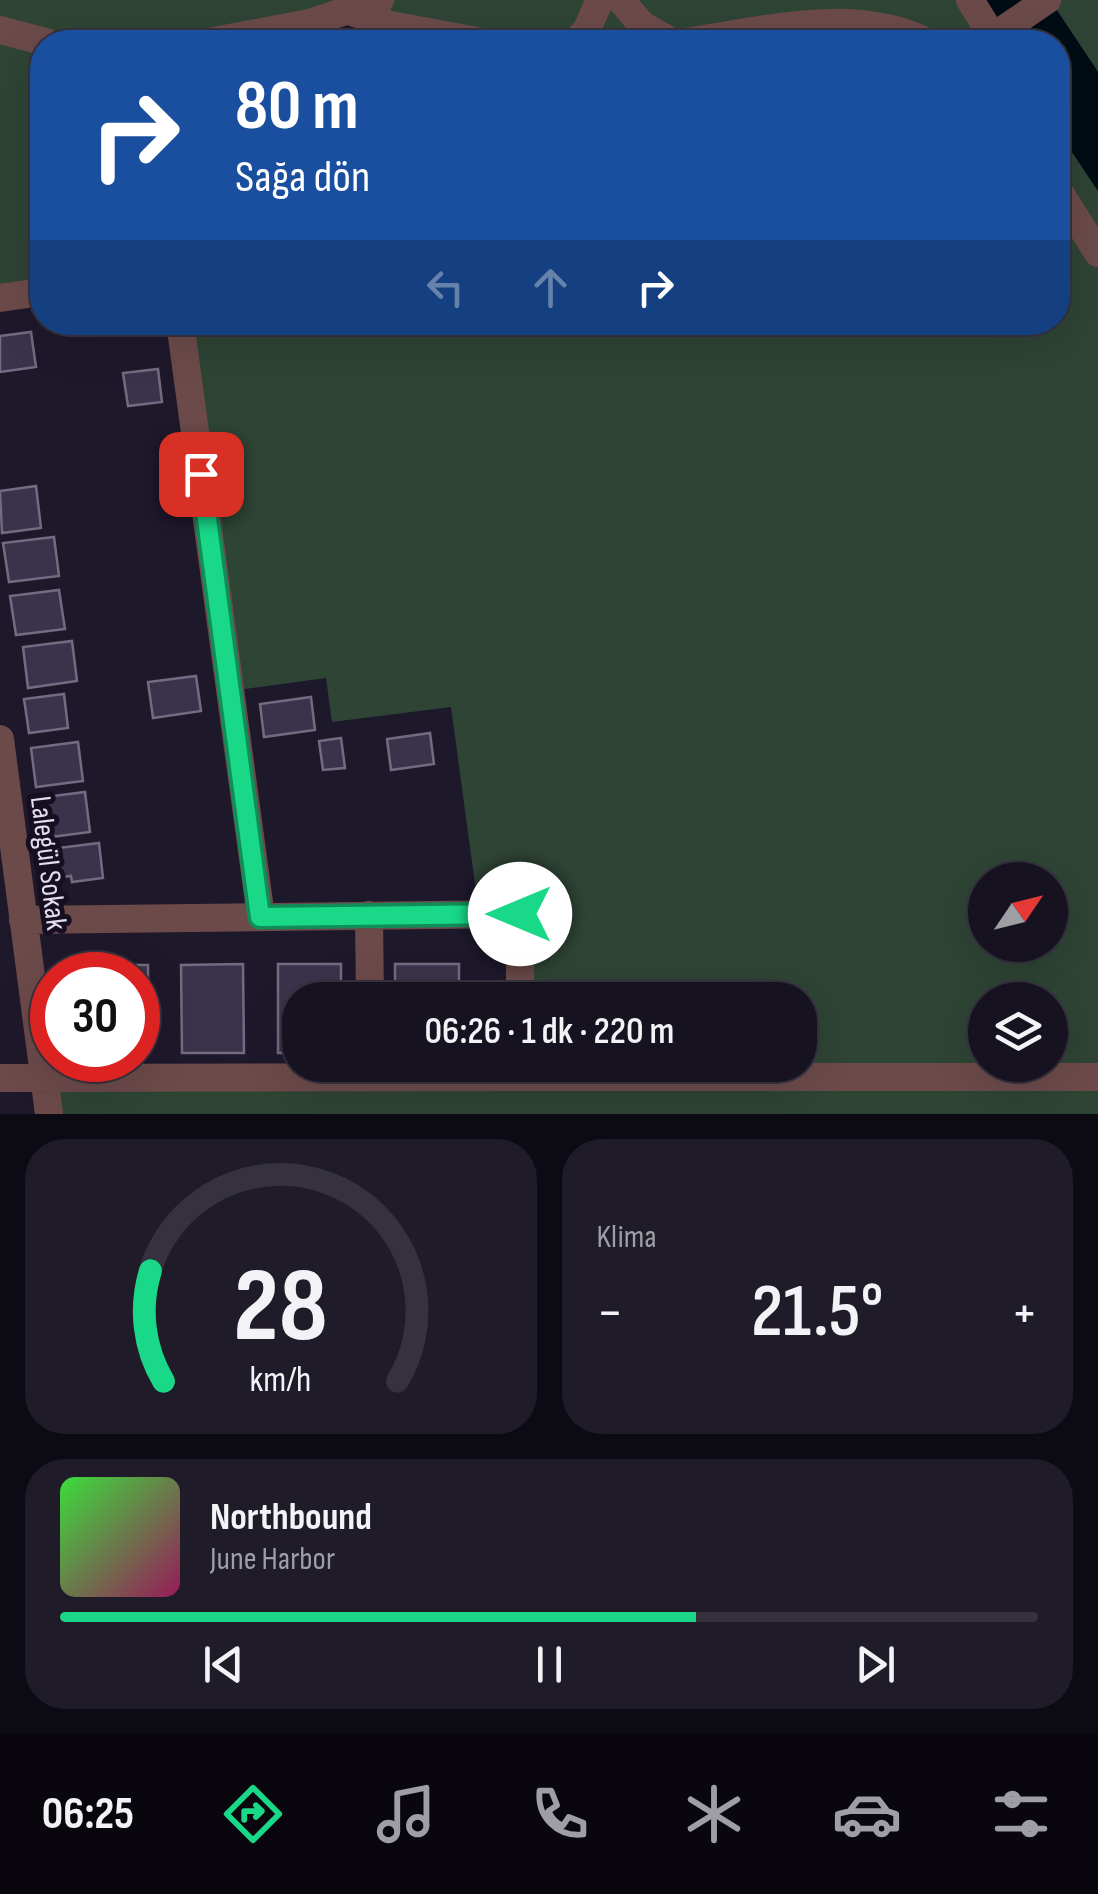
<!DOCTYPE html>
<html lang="tr">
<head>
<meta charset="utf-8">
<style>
	:root { --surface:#161220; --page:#1f1b29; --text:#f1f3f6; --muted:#9e9ea5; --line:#35323e; --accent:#19d989 }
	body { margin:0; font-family:"Sofia Sans Condensed",sans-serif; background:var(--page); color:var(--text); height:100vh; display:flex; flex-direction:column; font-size:38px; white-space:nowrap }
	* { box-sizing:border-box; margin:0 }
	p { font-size:32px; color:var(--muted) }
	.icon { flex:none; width:55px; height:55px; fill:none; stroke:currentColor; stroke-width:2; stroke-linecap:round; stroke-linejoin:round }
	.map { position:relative; height:1114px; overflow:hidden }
	.sheet { display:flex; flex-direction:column; gap:25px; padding:25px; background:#0c0a12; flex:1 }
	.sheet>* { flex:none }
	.guide { position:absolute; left:30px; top:30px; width:1040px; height:305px; border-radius:40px; box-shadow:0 10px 40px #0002,0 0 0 2px var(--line); background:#1a4fa0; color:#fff; overflow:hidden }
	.needle { width:65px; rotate:55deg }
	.buttons { position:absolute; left:968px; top:862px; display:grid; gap:20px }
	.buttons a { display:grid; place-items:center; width:100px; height:100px; border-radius:50%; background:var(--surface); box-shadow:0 10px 40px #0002,0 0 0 2px var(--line); font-size:50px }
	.speed { position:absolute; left:30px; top:952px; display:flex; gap:20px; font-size:50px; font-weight:700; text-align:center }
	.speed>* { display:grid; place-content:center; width:130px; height:130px; border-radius:50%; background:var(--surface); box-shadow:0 10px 40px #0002,0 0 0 2px var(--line); line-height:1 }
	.speed .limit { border:15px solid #d22; background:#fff; color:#111 }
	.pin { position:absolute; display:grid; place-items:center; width:85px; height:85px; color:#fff; margin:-42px; border-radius:20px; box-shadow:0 5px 15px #0006 }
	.me { position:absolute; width:110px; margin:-55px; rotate:270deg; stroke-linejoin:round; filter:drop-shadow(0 0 8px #0008) }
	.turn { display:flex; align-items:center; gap:35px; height:210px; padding:0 40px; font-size:45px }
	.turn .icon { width:130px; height:130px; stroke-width:2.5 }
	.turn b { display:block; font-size:70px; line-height:85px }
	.lanes { display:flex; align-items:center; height:95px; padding:0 40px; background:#0003; justify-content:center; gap:50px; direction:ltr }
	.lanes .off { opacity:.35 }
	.big { font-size:75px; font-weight:600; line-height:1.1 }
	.sheet .widget { flex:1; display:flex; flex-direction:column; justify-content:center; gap:15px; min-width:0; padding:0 35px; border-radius:40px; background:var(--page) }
	.sheet .dial { align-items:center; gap:0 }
	.dial svg { height:260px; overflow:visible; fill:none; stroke:var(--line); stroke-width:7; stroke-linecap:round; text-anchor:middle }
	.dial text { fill:var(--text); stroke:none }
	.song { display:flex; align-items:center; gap:30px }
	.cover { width:120px; height:120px; border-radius:15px; background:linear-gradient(135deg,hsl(120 70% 55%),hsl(330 70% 35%)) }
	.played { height:10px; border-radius:5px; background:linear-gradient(90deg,var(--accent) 65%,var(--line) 65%) }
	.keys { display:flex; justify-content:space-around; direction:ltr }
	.heat { display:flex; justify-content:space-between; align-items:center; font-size:55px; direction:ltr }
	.sheet .tiles { flex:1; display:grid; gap:25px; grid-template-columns:1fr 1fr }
	.widget:last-child { grid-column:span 2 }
	.trip { position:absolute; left:282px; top:982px; width:535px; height:100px; border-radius:40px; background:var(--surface); box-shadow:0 10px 40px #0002,0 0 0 2px var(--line); font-weight:600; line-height:100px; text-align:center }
	.menu { display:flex; height:160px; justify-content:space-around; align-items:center; background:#09070d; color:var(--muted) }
	.menu .icon { width:70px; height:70px }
	.menu .on { color:var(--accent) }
	.menu b { font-size:45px; color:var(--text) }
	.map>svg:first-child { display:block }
</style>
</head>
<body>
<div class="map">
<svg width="1098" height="1114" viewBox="0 0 1098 1114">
	<rect width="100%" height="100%" fill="#1e182b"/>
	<path fill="#2e4435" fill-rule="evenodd" d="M 0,0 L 970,0 L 997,42 L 373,42 L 370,18 L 309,23 L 311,42 L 42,42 L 42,292 L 0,298 Z
		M 1050,0 L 1098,0 L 1098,72 Z
		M 1058,131 L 1098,191 L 1098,1114 L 53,1114 L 43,1078 L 800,1065 L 800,1000 L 520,1000 L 520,914 L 479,914 L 451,707 L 332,722 L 326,678 L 230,691 L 180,323 L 1058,322 ZM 985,880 L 1050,880 L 1050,945 L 985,945 ZM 985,1000 L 1050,1000 L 1050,1065 L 985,1065 Z"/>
	<path fill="#000d14" d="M 970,0 L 1050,0 L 1098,72 L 1098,191 L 1058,131 L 1058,42 L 997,42 Z"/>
	<path fill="#3b334b" stroke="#726b81" stroke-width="2.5" d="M 31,332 L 36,367 L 0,372 L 0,336 Z
		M 158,369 L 162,402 L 128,406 L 123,373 Z
		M 36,486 L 41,528 L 2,533 L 0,491 Z
		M 54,537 L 59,576 L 9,582 L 3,543 Z
		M 59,590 L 65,629 L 16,635 L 10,596 Z
		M 72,641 L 77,681 L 28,688 L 23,647 Z
		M 196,676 L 201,711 L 153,718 L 148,682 Z
		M 64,694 L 68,728 L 29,733 L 24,699 Z
		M 311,697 L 315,730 L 264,737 L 260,704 Z
		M 430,733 L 434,764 L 391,770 L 387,739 Z
		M 341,738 L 345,768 L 323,770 L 319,741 Z
		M 78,742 L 83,781 L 36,787 L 31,748 Z
		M 85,792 L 90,832 L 43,838 L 37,798 Z
		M 99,843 L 103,878 L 72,882 L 71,876 L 54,878 L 50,849 Z
		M 243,964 L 244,1053 L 182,1053 L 181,965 Z
		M 278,964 L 341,964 L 341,1000 L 300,1000 L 300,1053 L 278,1053 Z
		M 395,964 L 459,964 L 459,1000 L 395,1000 Z
		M 86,965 L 148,965 L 148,1053 L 138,1053 L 138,975 L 87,975 Z"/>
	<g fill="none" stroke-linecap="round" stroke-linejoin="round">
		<path stroke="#6c4a4a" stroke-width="28" d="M 621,0 L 641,24 L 672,42
			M 970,0 L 993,37
			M 349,11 L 391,25 L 482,42
			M 0,30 L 46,42
			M 209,42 L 309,23 L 380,0
			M 575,42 L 586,31 L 600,0
			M 685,42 C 764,31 853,5 927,42
			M 985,42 L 1047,0
			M 1058,190 L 1098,253
			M 0,298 L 42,292
			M 180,322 L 261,917
			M 0,739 L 49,1114
			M 369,915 L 370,1000
			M 23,920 L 520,914 L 520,1000
			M 520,1077 L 1098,1077
			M 0,1078 L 520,1077 L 520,1065"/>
	</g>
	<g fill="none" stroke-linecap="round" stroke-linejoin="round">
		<g stroke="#108d59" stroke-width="25">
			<path id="route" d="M 201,474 L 260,917 L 520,914"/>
		</g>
		<use href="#route" stroke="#19d989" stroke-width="18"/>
	</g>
	<g text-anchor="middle" stroke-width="10" stroke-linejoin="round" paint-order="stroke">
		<g font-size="30" fill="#e2dfec" stroke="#150f21">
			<text transform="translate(49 863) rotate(83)" y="10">Lalegül Sokak</text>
		</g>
	</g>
</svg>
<div class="buttons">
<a><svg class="needle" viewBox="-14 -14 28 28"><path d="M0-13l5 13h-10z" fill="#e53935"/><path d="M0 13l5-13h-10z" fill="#9e9ea5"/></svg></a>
<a><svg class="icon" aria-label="layers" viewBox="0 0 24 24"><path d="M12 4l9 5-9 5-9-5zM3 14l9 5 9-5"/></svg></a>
</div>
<div class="speed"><div class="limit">30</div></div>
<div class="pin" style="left:201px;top:474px;background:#d93025"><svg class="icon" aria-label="arrive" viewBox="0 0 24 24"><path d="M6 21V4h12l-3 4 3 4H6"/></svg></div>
<svg class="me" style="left:520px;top:914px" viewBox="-20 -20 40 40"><circle r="19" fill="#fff"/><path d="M0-13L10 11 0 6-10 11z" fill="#19d989"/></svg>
<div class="trip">06:26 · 1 dk · 220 m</div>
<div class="guide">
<div class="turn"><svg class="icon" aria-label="right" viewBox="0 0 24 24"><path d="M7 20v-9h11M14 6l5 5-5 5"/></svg><div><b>80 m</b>Sağa dön</div></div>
<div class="lanes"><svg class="icon off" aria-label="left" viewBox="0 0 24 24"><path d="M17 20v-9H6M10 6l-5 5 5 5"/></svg><svg class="icon off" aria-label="ahead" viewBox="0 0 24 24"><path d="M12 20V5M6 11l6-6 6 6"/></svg><svg class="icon" aria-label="right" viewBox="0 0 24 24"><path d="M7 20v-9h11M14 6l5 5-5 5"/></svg></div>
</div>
</div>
<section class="sheet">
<div class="tiles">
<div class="widget dial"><svg viewBox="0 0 100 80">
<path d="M14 69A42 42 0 1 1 86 69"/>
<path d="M14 69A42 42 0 0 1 10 35" stroke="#19d989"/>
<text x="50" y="56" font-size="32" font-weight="700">28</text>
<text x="50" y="72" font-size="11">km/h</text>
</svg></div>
<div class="widget"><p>Klima</p>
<div class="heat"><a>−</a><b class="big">21.5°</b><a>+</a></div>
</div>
<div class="widget">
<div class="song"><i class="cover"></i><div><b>Northbound</b><p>June Harbor</p></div></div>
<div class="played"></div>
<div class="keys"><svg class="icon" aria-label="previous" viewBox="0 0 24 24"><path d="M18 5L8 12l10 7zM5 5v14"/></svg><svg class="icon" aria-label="pause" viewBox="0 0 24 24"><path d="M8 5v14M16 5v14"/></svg><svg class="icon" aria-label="next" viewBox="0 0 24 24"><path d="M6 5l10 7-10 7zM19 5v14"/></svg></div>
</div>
</div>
</section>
<nav class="menu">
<b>06:25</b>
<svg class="icon on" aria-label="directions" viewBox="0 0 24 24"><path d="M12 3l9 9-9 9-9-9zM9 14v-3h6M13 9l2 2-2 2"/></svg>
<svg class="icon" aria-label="music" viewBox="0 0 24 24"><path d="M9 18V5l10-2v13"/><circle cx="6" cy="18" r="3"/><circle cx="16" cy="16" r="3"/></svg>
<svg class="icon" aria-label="phone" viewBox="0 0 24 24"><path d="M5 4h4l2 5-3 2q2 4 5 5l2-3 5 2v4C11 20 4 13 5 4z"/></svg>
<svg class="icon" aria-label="climate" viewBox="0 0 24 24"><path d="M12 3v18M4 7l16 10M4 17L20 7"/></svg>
<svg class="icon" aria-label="car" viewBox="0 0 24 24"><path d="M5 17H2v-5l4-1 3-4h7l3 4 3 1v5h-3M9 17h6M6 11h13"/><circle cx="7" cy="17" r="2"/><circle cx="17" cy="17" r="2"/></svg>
<svg class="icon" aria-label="filters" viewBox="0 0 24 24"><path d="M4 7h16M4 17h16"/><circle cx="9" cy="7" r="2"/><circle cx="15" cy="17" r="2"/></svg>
</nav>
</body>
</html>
